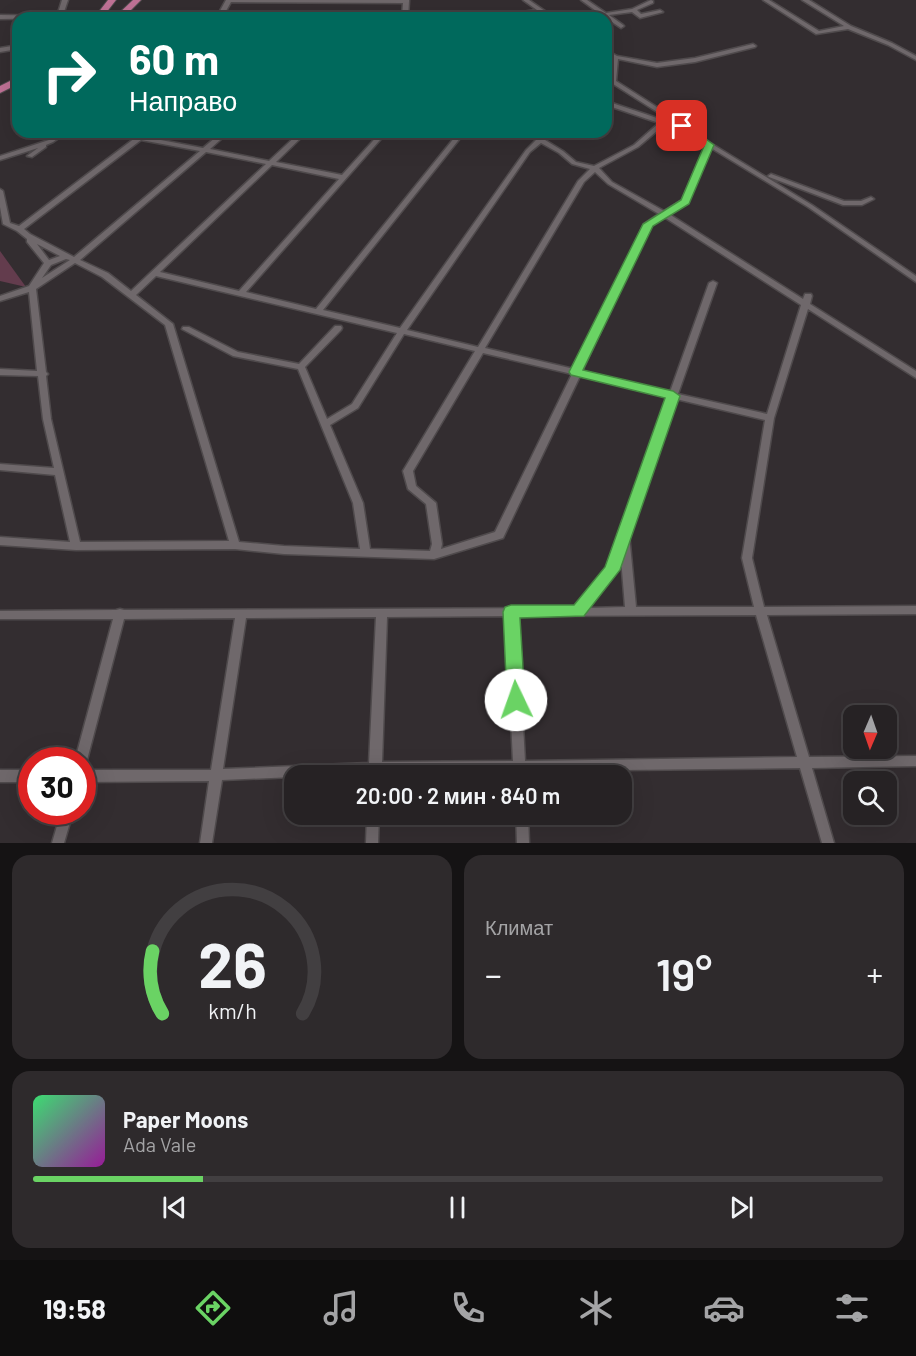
<!DOCTYPE html>
<html lang="ru">
<head>
<meta charset="utf-8">
<style>
	:root { --surface:#262224; --page:#2e2a2c; --text:#f1f3f6; --muted:#a4a4a6; --line:#423f41; --accent:#6ad364 }
	body { margin:0; font-family:Barlow,sans-serif; background:var(--page); color:var(--text); height:100vh; display:flex; flex-direction:column; font-size:22px; white-space:nowrap }
	* { box-sizing:border-box; margin:0 }
	p { font-size:20px; color:var(--muted) }
	.icon { flex:none; width:33px; height:33px; fill:none; stroke:currentColor; stroke-width:2; stroke-linecap:round; stroke-linejoin:round }
	.map { position:relative; height:843px; overflow:hidden }
	.sheet { display:flex; flex-direction:column; gap:12px; padding:12px; background:#151314; flex:1 }
	.sheet>* { flex:none }
	.banner { position:absolute; left:12px; top:12px; width:600px; height:126px; border-radius:18px; box-shadow:0 6px 24px #0002,0 0 0 2px var(--line); background:#00695c; color:#fff; overflow:hidden }
	.needle { width:39px; rotate:182deg }
	.controls { position:absolute; left:843px; top:705px; display:grid; gap:12px }
	.controls a { display:grid; place-items:center; width:54px; height:54px; border-radius:12px; background:var(--surface); box-shadow:0 6px 24px #0002,0 0 0 2px var(--line); font-size:30px }
	.speed { position:absolute; left:18px; top:747px; display:flex; gap:12px; font-size:30px; font-weight:700; text-align:center }
	.speed>* { display:grid; place-content:center; width:78px; height:78px; border-radius:50%; background:var(--surface); box-shadow:0 6px 24px #0002,0 0 0 2px var(--line); line-height:1 }
	.speed .limit { border:9px solid #d22; background:#fff; color:#111 }
	.pin { position:absolute; display:grid; place-items:center; width:51px; height:51px; color:#fff; margin:-26px; border-radius:12px; box-shadow:0 3px 9px #0006 }
	.me { position:absolute; width:66px; margin:-33px; rotate:357deg; stroke-linejoin:round; filter:drop-shadow(0 0 4px #0008) }
	.turn { display:flex; align-items:center; gap:21px; height:126px; padding:0 18px; font-size:27px }
	.turn .icon { width:78px; height:78px; stroke-width:2.5 }
	.turn b { display:block; font-size:42px; line-height:51px }
	.big { font-size:45px; font-weight:600; line-height:1.1 }
	.sheet .widget { flex:1; display:flex; flex-direction:column; justify-content:center; gap:9px; min-width:0; padding:0 21px; border-radius:18px; background:var(--page) }
	.sheet .dial { align-items:center; gap:0 }
	.dial svg { height:156px; overflow:visible; fill:none; stroke:var(--line); stroke-width:7; stroke-linecap:round; text-anchor:middle }
	.dial text { fill:var(--text); stroke:none }
	.song { display:flex; align-items:center; gap:18px }
	.cover { width:72px; height:72px; border-radius:9px; background:linear-gradient(135deg,hsl(140 70% 55%),hsl(300 70% 35%)) }
	.played { height:6px; border-radius:3px; background:linear-gradient(90deg,var(--accent) 20%,var(--line) 20%) }
	.keys { display:flex; justify-content:space-around; direction:ltr }
	.heat { display:flex; justify-content:space-between; align-items:center; font-size:33px; direction:ltr }
	.sheet .tiles { flex:1; display:grid; gap:12px; grid-template-columns:1fr 1fr }
	.widget:last-child { grid-column:span 2 }
	.trip { position:absolute; left:284px; top:765px; width:348px; height:60px; border-radius:18px; background:var(--surface); box-shadow:0 6px 24px #0002,0 0 0 2px var(--line); font-weight:600; line-height:60px; text-align:center }
	.dock { display:flex; height:96px; justify-content:space-around; align-items:center; background:#0f0e0e; color:var(--muted) }
	.dock .icon { width:42px; height:42px }
	.dock .selected { color:var(--accent) }
	.dock b { font-size:27px; color:var(--text) }
	.map>svg:first-child { display:block }
</style>
</head>
<body>
<div class="map">
<svg width="916" height="843" viewBox="0 0 916 843">
	<rect width="100%" height="100%" fill="#332d30"/>
	<path fill="#633c4d" d="M 0,251 L 26,287 L 0,281 Z"/>
	<g fill="none" stroke-linecap="round" stroke-linejoin="round">
		<g stroke="#4f4a4c" stroke-width="3">
			<path id="street" d="M 62,0 L 68,0 L 62,18 L 0,19 L 0,15 L 57,16 Z
				M 226,0 L 409,0 L 409,1 L 408,18 L 402,18 L 403,3 L 231,2 L 222,18 L 216,18 Z
				M 523,0 L 529,0 L 555,18 L 549,18 L 541,13 L 502,18 L 488,18 L 491,16 L 537,10 Z
				M 581,0 L 587,0 L 606,13 L 632,9 L 651,0 L 653,1 L 653,3 L 637,10 L 641,14 L 660,10 L 663,12 L 640,18 L 632,12 L 609,15 L 623,25 L 624,26 L 621,28 L 606,18 L 602,18 L 603,16 Z
				M 763,0 L 769,0 L 819,31 L 844,26 L 802,0 L 809,0 L 851,26 L 892,43 L 916,56 L 916,60 L 888,45 L 848,29 L 816,34 Z
				M 753,44 L 756,46 L 755,47 L 695,62 L 657,67 L 618,59 L 616,81 L 688,127 L 688,129 L 684,129 L 610,82 L 612,58 L 606,54 L 606,50 L 617,56 L 657,63 L 695,58 Z
				M 18,45 L 18,49 L 0,52 L 0,48 Z
				M 606,101 L 666,121 L 707,141 L 812,205 L 916,276 L 916,282 L 808,207 L 711,148 L 688,201 L 669,214 L 803,299 L 805,294 L 811,294 L 812,296 L 810,304 L 916,371 L 916,378 L 808,309 L 774,418 L 752,558 L 764,607 L 916,606 L 916,614 L 767,615 L 809,757 L 916,756 L 916,766 L 812,768 L 834,843 L 822,843 L 800,768 L 526,771 L 526,776 L 514,776 L 514,772 L 381,773 L 381,776 L 369,776 L 369,774 L 294,776 L 294,777 L 222,780 L 212,843 L 200,843 L 209,781 L 82,782 L 82,770 L 211,770 L 235,618 L 124,619 L 87,760 L 85,764 L 82,765 L 82,760 L 75,760 L 113,619 L 0,619 L 0,611 L 116,610 L 120,609 L 124,610 L 575,608 L 607,568 L 668,397 L 580,376 L 503,538 L 434,559 L 284,554 L 235,549 L 76,550 L 0,545 L 0,537 L 70,542 L 55,475 L 0,470 L 0,464 L 54,468 L 43,419 L 38,376 L 0,375 L 0,369 L 37,371 L 29,292 L 0,301 L 0,296 L 29,286 L 44,263 L 27,242 L 27,239 L 17,231 L 3,224 L 0,207 L 0,189 L 3,191 L 10,223 L 19,226 L 135,138 L 109,132 L 122,132 L 139,135 L 143,132 L 150,132 L 145,137 L 203,148 L 222,132 L 229,132 L 210,149 L 269,161 L 300,132 L 307,132 L 276,162 L 342,175 L 381,132 L 387,132 L 246,292 L 316,309 L 459,132 L 465,132 L 323,310 L 400,328 L 526,150 L 536,140 L 523,132 L 531,132 L 540,137 L 549,132 L 556,132 L 545,140 L 563,151 L 576,162 L 594,166 L 634,145 L 659,123 L 606,105 ZM 664,125 L 705,146 L 682,200 L 664,211 L 612,182 L 599,168 L 638,147 ZM 141,140 L 200,151 L 74,257 L 30,234 L 24,229 ZM 541,143 L 559,153 L 572,164 L 590,169 L 578,181 L 478,347 L 407,330 L 530,152 ZM 206,152 L 266,164 L 131,291 L 108,273 L 80,260 ZM 272,165 L 339,179 L 239,291 L 160,272 ZM 595,172 L 608,184 L 659,214 L 644,224 L 574,369 L 485,348 L 584,182 ZM 664,217 L 801,305 L 767,414 L 678,394 L 717,283 L 713,281 L 709,283 L 670,392 L 582,371 L 651,225 ZM 37,244 L 60,256 L 49,260 ZM 66,259 L 70,260 L 42,278 L 51,265 ZM 75,263 L 102,277 L 165,325 L 229,541 L 80,542 L 51,419 L 46,376 L 48,374 L 46,372 L 36,289 ZM 156,276 L 397,333 L 352,404 L 327,419 L 305,367 L 341,330 L 342,328 L 341,326 L 335,326 L 299,364 L 238,352 L 189,327 L 183,327 L 182,329 L 233,356 L 298,369 L 353,503 L 360,549 L 284,546 L 239,542 L 173,324 L 136,295 ZM 404,334 L 475,351 L 403,471 L 408,489 L 426,504 L 432,544 L 430,551 L 370,549 L 363,503 L 330,425 L 358,408 ZM 483,353 L 572,374 L 495,532 L 441,549 L 442,544 L 436,503 L 416,486 L 413,471 ZM 676,399 L 765,420 L 742,558 L 754,607 L 636,607 L 629,534 ZM 621,558 L 625,607 L 588,608 L 616,573 ZM 756,615 L 797,757 L 525,761 L 517,616 ZM 506,616 L 513,761 L 382,762 L 387,617 ZM 376,617 L 369,763 L 223,769 L 246,618 Z
				M 60,132 L 67,132 L 53,142 L 46,145 L 46,147 L 32,157 L 27,156 L 38,148 L 0,160 L 0,156 L 49,140 Z
				M 771,174 L 844,201 L 861,201 L 871,197 L 874,199 L 862,205 L 843,205 L 769,177 L 768,176 Z
				M 0,770 L 32,770 L 32,782 L 0,782 Z
				M 61,812 L 73,812 L 64,843 L 52,843 Z
				M 367,814 L 379,814 L 378,843 L 366,843 Z
				M 516,814 L 528,814 L 529,843 L 517,843 Z"/>
		</g>
		<g stroke="#4f4a4c" stroke-width="2">
			<path id="primary" d="M 108,0 L 116,0 L 102,18 L 94,18 Z
				M 133,0 L 141,0 L 123,18 L 114,18 Z
				M 18,77 L 18,84 L 0,93 L 0,86 Z"/>
		</g>
		<use href="#street" fill="#6f686b" fill-rule="evenodd"/>
		<use href="#primary" fill="#c07296" fill-rule="evenodd"/>
	</g>
	<path fill="#6ad364" stroke="#458941" stroke-width="1.5" d="M 679,124 L 686,124 L 714,145 L 689,204 L 653,226 L 583,370 L 673,391 L 680,396 L 620,570 L 584,616 L 520,618 L 525,700 L 522,705 L 516,708 L 509,705 L 507,700 L 503,612 L 505,607 L 511,605 L 574,605 L 605,567 L 665,398 L 571,375 L 569,372 L 643,224 L 681,200 L 704,146 L 679,128 Z"/>
</svg>
<div class="controls">
<a><svg class="needle" viewBox="-14 -14 28 28"><path d="M0-13l5 13h-10z" fill="#e53935"/><path d="M0 13l5-13h-10z" fill="#a4a4a6"/></svg></a>
<a><svg class="icon" aria-label="search" viewBox="0 0 24 24"><circle cx="10" cy="10" r="6"/><path d="M15 15l6 6"/></svg></a>
</div>
<div class="speed"><div class="limit">30</div></div>
<div class="pin" style="left:682px;top:126px;background:#d93025"><svg class="icon" aria-label="arrive" viewBox="0 0 24 24"><path d="M6 21V4h12l-3 4 3 4H6"/></svg></div>
<svg class="me" style="left:516px;top:700px" viewBox="-20 -20 40 40"><circle r="19" fill="#fff"/><path d="M0-13L10 11 0 6-10 11z" fill="#6ad364"/></svg>
<div class="trip">20:00 · 2 мин · 840 m</div>
<div class="banner">
<div class="turn"><svg class="icon" aria-label="right" viewBox="0 0 24 24"><path d="M7 20v-9h11M14 6l5 5-5 5"/></svg><div><b>60 m</b>Направо</div></div>
</div>
</div>
<section class="sheet">
<div class="tiles">
<div class="widget dial"><svg viewBox="0 0 100 80">
<path d="M14 69A42 42 0 1 1 86 69"/>
<path d="M14 69A42 42 0 0 1 9 37" stroke="#6ad364"/>
<text x="50" y="56" font-size="32" font-weight="700">26</text>
<text x="50" y="72" font-size="11">km/h</text>
</svg></div>
<div class="widget"><p>Климат</p>
<div class="heat"><a>−</a><b class="big">19°</b><a>+</a></div>
</div>
<div class="widget">
<div class="song"><i class="cover"></i><div><b>Paper Moons</b><p>Ada Vale</p></div></div>
<div class="played"></div>
<div class="keys"><svg class="icon" aria-label="previous" viewBox="0 0 24 24"><path d="M18 5L8 12l10 7zM5 5v14"/></svg><svg class="icon" aria-label="pause" viewBox="0 0 24 24"><path d="M8 5v14M16 5v14"/></svg><svg class="icon" aria-label="next" viewBox="0 0 24 24"><path d="M6 5l10 7-10 7zM19 5v14"/></svg></div>
</div>
</div>
</section>
<nav class="dock">
<b>19:58</b>
<svg class="icon selected" aria-label="directions" viewBox="0 0 24 24"><path d="M12 3l9 9-9 9-9-9zM9 14v-3h6M13 9l2 2-2 2"/></svg>
<svg class="icon" aria-label="music" viewBox="0 0 24 24"><path d="M9 18V5l10-2v13"/><circle cx="6" cy="18" r="3"/><circle cx="16" cy="16" r="3"/></svg>
<svg class="icon" aria-label="phone" viewBox="0 0 24 24"><path d="M5 4h4l2 5-3 2q2 4 5 5l2-3 5 2v4C11 20 4 13 5 4z"/></svg>
<svg class="icon" aria-label="climate" viewBox="0 0 24 24"><path d="M12 3v18M4 7l16 10M4 17L20 7"/></svg>
<svg class="icon" aria-label="car" viewBox="0 0 24 24"><path d="M5 17H2v-5l4-1 3-4h7l3 4 3 1v5h-3M9 17h6M6 11h13"/><circle cx="7" cy="17" r="2"/><circle cx="17" cy="17" r="2"/></svg>
<svg class="icon" aria-label="filters" viewBox="0 0 24 24"><path d="M4 7h16M4 17h16"/><circle cx="9" cy="7" r="2"/><circle cx="15" cy="17" r="2"/></svg>
</nav>
</body>
</html>
